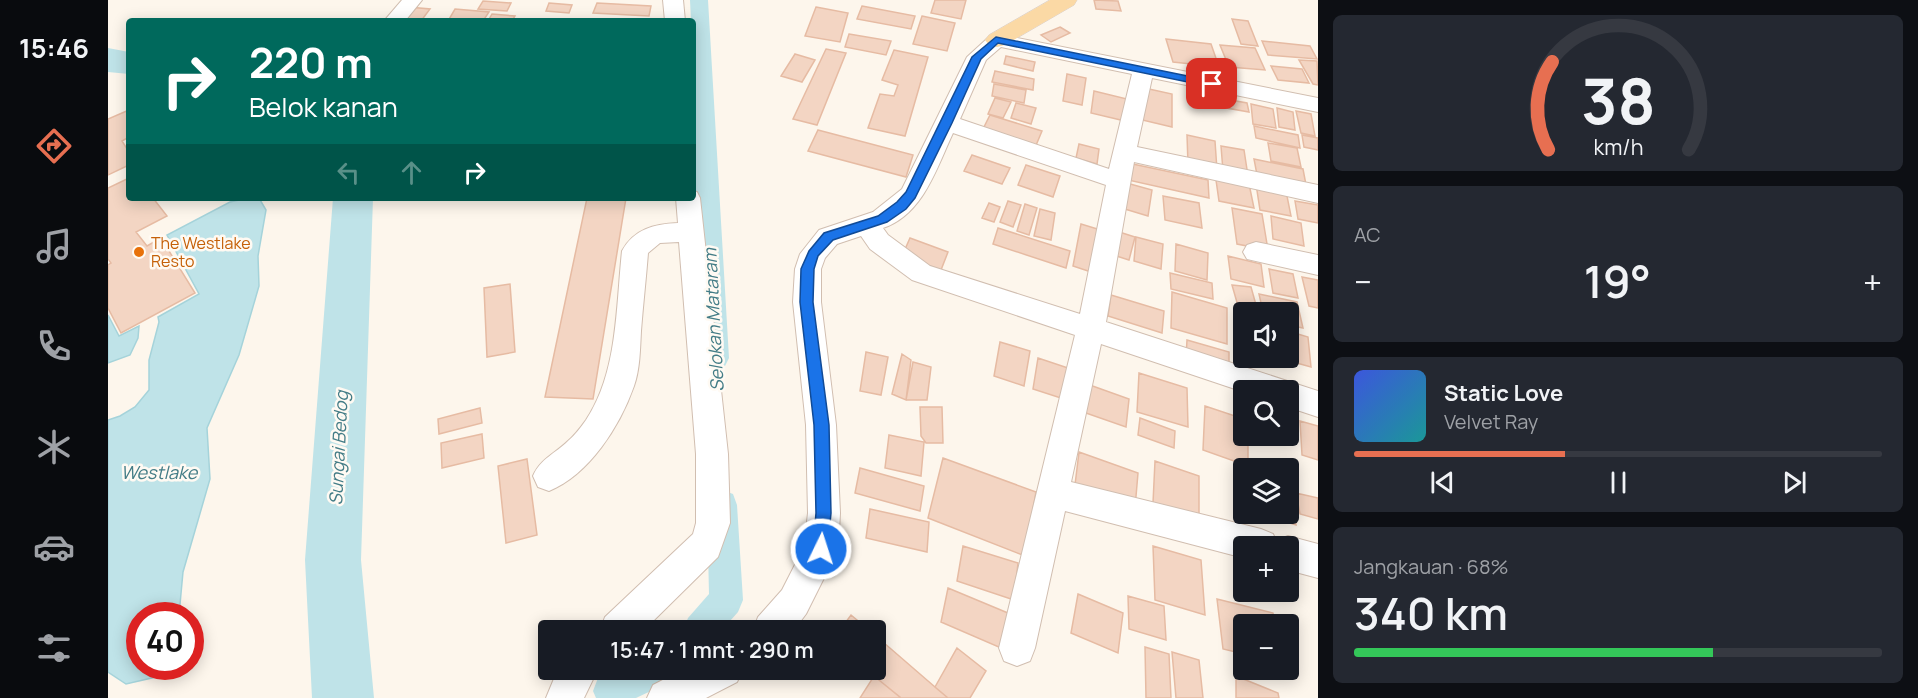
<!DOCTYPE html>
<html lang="id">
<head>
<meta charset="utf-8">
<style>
	:root { --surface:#171b24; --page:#242831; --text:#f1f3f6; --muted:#9ea1a6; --line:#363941; --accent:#e76f51 }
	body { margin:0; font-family:Manrope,sans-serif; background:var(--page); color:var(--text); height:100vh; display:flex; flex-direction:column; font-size:22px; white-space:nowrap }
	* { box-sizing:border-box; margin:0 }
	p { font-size:20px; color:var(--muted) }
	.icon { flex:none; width:33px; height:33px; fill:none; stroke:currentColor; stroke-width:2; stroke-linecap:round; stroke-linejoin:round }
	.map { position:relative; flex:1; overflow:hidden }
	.side { display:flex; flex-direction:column; gap:15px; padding:15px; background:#0d0f14; width:600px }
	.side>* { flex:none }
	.top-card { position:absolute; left:18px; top:18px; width:570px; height:183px; border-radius:6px; box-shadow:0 3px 15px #0003; background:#00695c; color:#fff; overflow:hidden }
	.fabs { position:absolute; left:1125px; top:302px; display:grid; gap:12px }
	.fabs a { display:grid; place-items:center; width:66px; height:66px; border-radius:6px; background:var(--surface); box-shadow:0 3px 15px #0003; font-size:30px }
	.speed { position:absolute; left:18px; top:602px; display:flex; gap:12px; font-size:30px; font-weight:700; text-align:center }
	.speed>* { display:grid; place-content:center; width:78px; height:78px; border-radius:50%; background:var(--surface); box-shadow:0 3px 15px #0003; line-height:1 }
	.speed .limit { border:9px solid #d22; background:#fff; color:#111 }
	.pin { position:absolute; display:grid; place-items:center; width:51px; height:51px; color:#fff; margin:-26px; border-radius:12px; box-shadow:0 3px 9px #0006 }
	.me { position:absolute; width:66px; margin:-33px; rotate:4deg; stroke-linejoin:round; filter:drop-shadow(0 0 4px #0008) }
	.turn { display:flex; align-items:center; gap:21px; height:126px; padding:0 24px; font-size:27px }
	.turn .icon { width:78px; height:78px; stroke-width:2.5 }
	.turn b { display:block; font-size:42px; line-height:51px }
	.lanes { display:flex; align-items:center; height:57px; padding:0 24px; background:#0003; justify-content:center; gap:30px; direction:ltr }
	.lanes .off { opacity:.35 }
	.big { font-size:45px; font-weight:600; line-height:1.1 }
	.side .card { flex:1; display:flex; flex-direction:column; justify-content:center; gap:9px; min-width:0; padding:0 21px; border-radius:9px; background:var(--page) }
	.side .dial { align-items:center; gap:0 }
	.dial svg { height:156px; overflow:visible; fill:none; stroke:var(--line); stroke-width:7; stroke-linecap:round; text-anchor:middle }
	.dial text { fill:var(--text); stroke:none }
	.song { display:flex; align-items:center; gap:18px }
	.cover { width:72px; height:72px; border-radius:9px; background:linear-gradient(135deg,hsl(230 70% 55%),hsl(180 70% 35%)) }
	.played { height:6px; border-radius:3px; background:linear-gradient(90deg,var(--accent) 40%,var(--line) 40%) }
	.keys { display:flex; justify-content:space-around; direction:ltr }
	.heat { display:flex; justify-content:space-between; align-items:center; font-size:33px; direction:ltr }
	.charge { height:9px; border-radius:4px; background:linear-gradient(90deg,#34c759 68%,var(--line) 0) }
	.trip { position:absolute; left:430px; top:620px; width:348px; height:60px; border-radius:6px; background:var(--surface); box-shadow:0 3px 15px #0003; font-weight:600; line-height:60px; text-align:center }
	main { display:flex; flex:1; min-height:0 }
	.tabs { display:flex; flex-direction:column; width:108px; justify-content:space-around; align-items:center; background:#090b0e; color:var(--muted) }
	.tabs .icon { width:42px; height:42px }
	.tabs .active { color:var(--accent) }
	.tabs b { font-size:27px; color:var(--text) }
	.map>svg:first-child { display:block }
</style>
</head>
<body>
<main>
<nav class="tabs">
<b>15:46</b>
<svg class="icon active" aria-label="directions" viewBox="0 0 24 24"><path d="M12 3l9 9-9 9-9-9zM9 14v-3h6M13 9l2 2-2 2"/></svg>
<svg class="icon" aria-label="music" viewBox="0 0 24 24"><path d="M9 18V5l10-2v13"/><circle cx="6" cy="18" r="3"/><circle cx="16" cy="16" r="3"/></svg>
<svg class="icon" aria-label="phone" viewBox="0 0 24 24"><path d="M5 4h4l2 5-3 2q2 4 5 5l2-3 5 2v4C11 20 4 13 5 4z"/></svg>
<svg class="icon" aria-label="climate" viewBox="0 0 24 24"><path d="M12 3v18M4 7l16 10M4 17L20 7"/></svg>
<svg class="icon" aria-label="car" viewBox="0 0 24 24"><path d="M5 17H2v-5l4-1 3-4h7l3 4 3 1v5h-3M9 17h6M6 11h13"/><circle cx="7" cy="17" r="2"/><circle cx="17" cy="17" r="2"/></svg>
<svg class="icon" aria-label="filters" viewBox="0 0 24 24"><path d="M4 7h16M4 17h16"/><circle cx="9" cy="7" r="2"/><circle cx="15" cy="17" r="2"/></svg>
</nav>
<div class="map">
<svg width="1210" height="698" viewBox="0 0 1210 698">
	<rect width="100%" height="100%" fill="#fdf6ec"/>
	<path fill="#bfe3e8" stroke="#a5d3da" stroke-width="1.5" d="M 140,198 L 151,198 L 158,210 L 150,256 L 151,286 L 131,355 L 99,428 L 102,479 L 75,572 L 71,615 L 32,615 L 32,666 L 56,666 L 48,677 L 18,684 L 0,672 L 0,420 L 12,416 L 27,407 L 41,390 L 41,360 L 51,322 L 50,317 L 91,294 L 59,235 L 122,202 Z
		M 0,315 L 11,336 L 31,326 L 30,338 L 22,355 L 0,363 Z"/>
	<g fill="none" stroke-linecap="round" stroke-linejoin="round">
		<path fill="#bfe3e8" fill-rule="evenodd" d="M 582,0 L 600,0 L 621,358 L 617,366 L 607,370 L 597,366 L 593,358 L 585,96 L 585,21 L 583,21 Z
			M 614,490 L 625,494 L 629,505 L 635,600 L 630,612 L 614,630 L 575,630 L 580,618 L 601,594 L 599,505 L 603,494 Z
			M 512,669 L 570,669 L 564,681 L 528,698 L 488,698 L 485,691 L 490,678 Z"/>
		<path fill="#bfe3e8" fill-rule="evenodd" d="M 0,48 L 21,52 L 21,74 L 0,72 Z
			M 225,198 L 265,198 L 253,560 L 266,698 L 204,698 L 197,560 Z"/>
	</g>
	<path fill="#f3d5c3" stroke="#e6bba3" stroke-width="1.5" d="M 827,0 L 858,0 L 853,19 L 823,13 Z
		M 986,0 L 1010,1 L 1013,11 L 988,9 Z
		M 375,1 L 403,3 L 399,11 L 370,9 Z
		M 441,3 L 464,5 L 461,13 L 438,11 Z
		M 489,3 L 543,6 L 541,16 L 485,13 Z
		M 754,6 L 807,16 L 803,29 L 749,19 Z
		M 300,7 L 322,9 L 313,21 L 291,21 Z
		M 708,7 L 740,13 L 732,42 L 697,36 Z
		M 347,9 L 381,12 L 375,21 L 340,21 Z
		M 384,14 L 407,16 L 404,21 L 380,21 Z
		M 814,16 L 847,23 L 839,51 L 805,44 Z
		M 1124,19 L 1140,21 L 1150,46 L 1133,44 Z
		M 952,27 L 962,33 L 943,42 L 933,35 Z
		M 741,34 L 783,41 L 778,55 L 737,47 Z
		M 1058,39 L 1103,44 L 1111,67 L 1065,62 Z
		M 1154,41 L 1202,46 L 1209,59 L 1160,55 Z
		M 1112,45 L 1147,48 L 1157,70 L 1121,67 Z
		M 718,49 L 738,53 L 709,125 L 685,119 Z
		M 786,50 L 820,57 L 797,136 L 760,128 L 772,94 L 786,96 L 790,85 L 774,80 Z
		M 687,54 L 707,60 L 694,82 L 673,76 Z
		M 898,56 L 927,62 L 925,71 L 896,64 Z
		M 1191,60 L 1209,61 L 1210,85 L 1205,84 Z
		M 1163,66 L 1194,69 L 1201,83 L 1170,80 Z
		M 887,71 L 926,79 L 925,90 L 884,82 Z
		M 959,74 L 978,78 L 974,105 L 955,101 Z
		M 886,84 L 918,90 L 916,103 L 884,96 Z
		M 1032,87 L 1064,94 L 1064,127 L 1030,119 Z
		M 986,91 L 1019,99 L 1017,121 L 983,113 Z
		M 1095,95 L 1139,103 L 1141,112 L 1096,104 Z
		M 887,98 L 903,102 L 895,118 L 880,114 Z
		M 908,103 L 928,108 L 923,124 L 903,118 Z
		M 1143,104 L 1165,109 L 1168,128 L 1145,124 Z
		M 1169,108 L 1185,112 L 1187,130 L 1171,127 Z
		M 21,110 L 21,137 L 14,141 L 21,152 L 21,165 L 0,175 L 0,119 Z
		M 1188,111 L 1203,114 L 1207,136 L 1193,133 Z
		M 882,115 L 934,131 L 926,150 L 873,133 Z
		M 1146,126 L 1190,135 L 1192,148 L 1148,138 Z
		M 710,130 L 805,155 L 798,177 L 700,151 Z
		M 1079,135 L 1107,141 L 1109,170 L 1080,164 Z
		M 1194,135 L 1210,138 L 1210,150 L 1196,147 Z
		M 1160,143 L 1189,148 L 1193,167 L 1163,161 Z
		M 971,144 L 991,149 L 989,164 L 968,158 Z
		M 1113,146 L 1136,150 L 1140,176 L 1115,171 Z
		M 864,155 L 902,168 L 894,184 L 856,171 Z
		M 1146,159 L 1195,169 L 1199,190 L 1150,180 Z
		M 1020,163 L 1100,180 L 1101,198 L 1020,180 Z
		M 918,165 L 952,176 L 945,197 L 910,185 Z
		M 1107,173 L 1140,179 L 1146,208 L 1111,201 Z
		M 21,178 L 21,198 L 45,198 L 59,216 L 28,232 L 39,246 L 53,238 L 87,293 L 13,333 L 0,308 L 0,265 L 3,263 L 0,259 L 0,188 Z
		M 1015,182 L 1044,190 L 1040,216 L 1010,207 Z
		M 1148,184 L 1178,191 L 1183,216 L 1152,210 Z
		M 1055,196 L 1091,203 L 1094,228 L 1057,220 Z
		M 479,198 L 518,198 L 485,399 L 437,397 Z
		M 900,201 L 913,205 L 905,227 L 892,222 Z
		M 1187,201 L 1210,205 L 1210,223 L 1190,219 Z
		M 881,203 L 892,207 L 886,222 L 874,218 Z
		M 917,204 L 929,208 L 921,235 L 909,231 Z
		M 1124,208 L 1154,214 L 1160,250 L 1129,244 Z
		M 932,209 L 947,213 L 943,240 L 926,236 Z
		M 1163,216 L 1193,223 L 1196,246 L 1165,239 Z
		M 973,224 L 996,231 L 989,274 L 965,266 Z
		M 890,228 L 962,251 L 958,268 L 885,244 Z
		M 1005,230 L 1027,237 L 1021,260 L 999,253 Z
		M 1028,237 L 1055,244 L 1053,269 L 1026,261 Z
		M 802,238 L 840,252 L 833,270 L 794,256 Z
		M 1068,244 L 1100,253 L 1099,280 L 1067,271 Z
		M 1120,256 L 1153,264 L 1156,287 L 1123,279 Z
		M 1161,269 L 1185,274 L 1190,298 L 1165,293 Z
		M 1062,273 L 1104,283 L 1105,299 L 1063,289 Z
		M 1194,277 L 1210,280 L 1210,308 L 1201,306 Z
		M 402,284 L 407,352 L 379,357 L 376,288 Z
		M 1124,285 L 1143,287 L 1150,312 L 1132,313 Z
		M 1064,292 L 1119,308 L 1119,344 L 1063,328 Z
		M 1151,294 L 1189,302 L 1195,328 L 1180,325 L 1180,312 L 1155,312 Z
		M 1003,295 L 1056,311 L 1054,333 L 1000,316 Z
		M 1129,317 L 1136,319 L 1136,348 L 1130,346 Z
		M 1180,331 L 1200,337 L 1203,367 L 1167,357 L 1180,357 Z
		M 1079,340 L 1121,352 L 1121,369 L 1078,357 Z
		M 892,342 L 922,351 L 916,386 L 886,376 Z
		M 758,352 L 780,357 L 773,395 L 752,391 Z
		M 794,354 L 803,360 L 798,400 L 784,394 Z
		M 930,358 L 963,369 L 959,400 L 925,389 Z
		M 805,362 L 823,367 L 819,400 L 798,400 Z
		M 1031,373 L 1079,388 L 1080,427 L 1029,412 Z
		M 979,384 L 1021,399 L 1018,427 L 975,412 Z
		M 1097,406 L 1136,419 L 1136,435 L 1140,435 L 1140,466 L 1095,450 Z
		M 812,407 L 834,407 L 835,443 L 818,443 L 813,436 Z
		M 372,408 L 374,423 L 331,434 L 330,419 Z
		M 1032,418 L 1067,431 L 1066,448 L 1030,435 Z
		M 1192,421 L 1210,426 L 1210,460 L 1194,455 Z
		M 374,434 L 376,458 L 334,468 L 333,443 Z
		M 781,435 L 816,442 L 813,476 L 777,468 Z
		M 971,452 L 1030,473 L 1027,508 L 967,485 Z
		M 835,458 L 928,492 L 917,556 L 820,518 Z
		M 419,459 L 429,535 L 398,543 L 390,466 Z
		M 1047,461 L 1091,476 L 1091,519 L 1045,503 Z
		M 752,468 L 816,486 L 812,511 L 747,493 Z
		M 1180,488 L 1184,489 L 1188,525 L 1152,514 L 1180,513 Z
		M 1188,493 L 1210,498 L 1210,519 L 1192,514 Z
		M 762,509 L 821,522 L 819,552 L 758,538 Z
		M 855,546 L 910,563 L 906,600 L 849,581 Z
		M 1045,546 L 1093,560 L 1097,615 L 1047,600 Z
		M 840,588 L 900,613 L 893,648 L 833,622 Z
		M 970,594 L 1015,613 L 1010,653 L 963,633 Z
		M 1020,596 L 1056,606 L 1058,640 L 1021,629 Z
		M 1109,599 L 1165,613 L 1167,624 L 1136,624 L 1136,654 L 1115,649 Z
		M 743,615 L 761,630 L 732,630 Z
		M 768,636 L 827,687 L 840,698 L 793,698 L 766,676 L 758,669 L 768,669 Z
		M 1037,647 L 1061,654 L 1063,698 L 1038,698 Z
		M 849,648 L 878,671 L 862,698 L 840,698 L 827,687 Z
		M 1064,652 L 1091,660 L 1095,698 L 1068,698 Z
		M 766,676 L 792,697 L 791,698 L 752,698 Z
		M 1128,676 L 1170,693 L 1171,698 L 1128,698 Z"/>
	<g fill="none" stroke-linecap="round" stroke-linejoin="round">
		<g stroke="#d1beb0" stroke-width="2">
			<path id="minor" d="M 294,0 L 314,0 L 297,21 L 276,21 Z
				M 555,0 L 575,0 L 577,21 L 557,21 Z
				M 889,34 L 1210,98 L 1210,112 L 1044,78 L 1029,147 L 1210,185 L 1210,203 L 1026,162 L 998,322 L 1210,391 L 1210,417 L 1180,407 L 1180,390 L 1136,390 L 1136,392 L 993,344 L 963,482 L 1153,529 L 1165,534 L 1168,541 L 1180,536 L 1210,544 L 1210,578 L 1180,570 L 1180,546 L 1136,546 L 1136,558 L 957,511 L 927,648 L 922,661 L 909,666 L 896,661 L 891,648 L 967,335 L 804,280 L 762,249 L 753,236 L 729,244 L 717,258 L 713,269 L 713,302 L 728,425 L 732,513 L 730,550 L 698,614 L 686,630 L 645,630 L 650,617 L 674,590 L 696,547 L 700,513 L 698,425 L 685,302 L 687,269 L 692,254 L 711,230 L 765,212 L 794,189 L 859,57 L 882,36 ZM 893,47 L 1024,74 L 1001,169 L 852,119 L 878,60 ZM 845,133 L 998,185 L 972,314 L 822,266 L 780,235 L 775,228 C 815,215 829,167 845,133 Z
				M 585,191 L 589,192 L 592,198 L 620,454 L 622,523 L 610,557 L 536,630 L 492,630 L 497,617 L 585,534 L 588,523 L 588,454 L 571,242 L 552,243 L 540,253 C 538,279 535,305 533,331 C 532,349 532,369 526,386 C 512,426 481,475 441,491 L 430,487 L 425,476 C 432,459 448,453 460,441 C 467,435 473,427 478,420 C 510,372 508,307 514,251 C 526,229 546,224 570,223 L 568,198 L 585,198 Z
				M 1148,242 L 1210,255 L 1210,275 L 1139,259 L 1135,252 L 1139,245 Z
				M 450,669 L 490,669 L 476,698 L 438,698 Z
				M 576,669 L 635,669 L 629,682 L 598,698 L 539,698 L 545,685 Z"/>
		</g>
		<g stroke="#dad1cd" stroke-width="1">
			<path id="major" d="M 942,0 L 969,0 L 966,5 L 897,45 L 889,47 L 881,45 L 877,40 L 881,35 Z"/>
		</g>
		<use href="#minor" fill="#fff" fill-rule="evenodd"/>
		<use href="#major" fill="#fbd9a5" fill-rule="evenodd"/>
	</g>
	<path fill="#1a73e8" stroke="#114b97" stroke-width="1.5" d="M 888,37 L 1104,81 L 1109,84 L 1104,87 L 890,43 L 873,59 L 844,123 L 807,198 L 798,209 L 779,222 L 725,240 L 710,256 L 706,269 L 705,302 L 721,425 L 723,513 L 719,555 L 713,558 L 707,555 L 705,549 L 708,513 L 706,425 L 692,302 L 693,269 L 701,251 L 716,233 L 770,216 L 789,202 L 798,192 L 864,57 Z"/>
	<circle fill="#e8710a" stroke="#fffaf3" stroke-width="2" cx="31" cy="252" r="6"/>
	<g text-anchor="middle" stroke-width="5" stroke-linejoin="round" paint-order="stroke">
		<g font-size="16" fill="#c56008" stroke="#fffaf3" text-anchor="start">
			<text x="43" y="249">The Westlake<tspan x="43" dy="18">Resto</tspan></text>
		</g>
		<g font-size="18" font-style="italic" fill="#437c86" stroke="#fffaf3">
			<text transform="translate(606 320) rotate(-93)" y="6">Selokan Mataram</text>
			<text transform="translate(231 448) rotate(-87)" y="6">Sungai Bedog</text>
			<text x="51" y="479">Westlake</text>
		</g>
	</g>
</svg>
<div class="fabs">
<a><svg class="icon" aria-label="sound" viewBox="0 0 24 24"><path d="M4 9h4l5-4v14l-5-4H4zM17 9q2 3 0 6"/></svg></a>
<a><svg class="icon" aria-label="search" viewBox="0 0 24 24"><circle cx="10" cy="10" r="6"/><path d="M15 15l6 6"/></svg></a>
<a><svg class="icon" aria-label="layers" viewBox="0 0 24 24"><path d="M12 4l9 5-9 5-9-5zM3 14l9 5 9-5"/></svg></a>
<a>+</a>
<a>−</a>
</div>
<div class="speed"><div class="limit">40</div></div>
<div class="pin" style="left:1104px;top:84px;background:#d93025"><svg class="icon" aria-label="arrive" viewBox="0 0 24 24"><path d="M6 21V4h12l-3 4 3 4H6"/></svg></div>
<svg class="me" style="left:713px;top:549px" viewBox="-20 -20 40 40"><circle r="17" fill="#1a73e8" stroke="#fff" stroke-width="3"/><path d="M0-11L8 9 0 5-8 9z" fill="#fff"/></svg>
<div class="trip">15:47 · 1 mnt · 290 m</div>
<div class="top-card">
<div class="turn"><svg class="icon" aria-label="right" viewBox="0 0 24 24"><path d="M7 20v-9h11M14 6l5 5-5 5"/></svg><div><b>220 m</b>Belok kanan</div></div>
<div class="lanes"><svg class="icon off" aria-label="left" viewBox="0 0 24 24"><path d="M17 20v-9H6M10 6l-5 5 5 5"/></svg><svg class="icon off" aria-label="ahead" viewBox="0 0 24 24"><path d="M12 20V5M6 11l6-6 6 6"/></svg><svg class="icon" aria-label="right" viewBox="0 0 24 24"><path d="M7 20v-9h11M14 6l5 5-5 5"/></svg></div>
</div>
</div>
<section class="side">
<div class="card dial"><svg viewBox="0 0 100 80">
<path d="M14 69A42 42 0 1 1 86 69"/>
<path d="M14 69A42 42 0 0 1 16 24" stroke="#e76f51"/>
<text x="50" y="56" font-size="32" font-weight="700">38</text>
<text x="50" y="72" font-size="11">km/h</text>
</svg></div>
<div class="card"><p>AC</p>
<div class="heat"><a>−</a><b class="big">19°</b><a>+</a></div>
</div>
<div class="card">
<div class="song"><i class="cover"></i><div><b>Static Love</b><p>Velvet Ray</p></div></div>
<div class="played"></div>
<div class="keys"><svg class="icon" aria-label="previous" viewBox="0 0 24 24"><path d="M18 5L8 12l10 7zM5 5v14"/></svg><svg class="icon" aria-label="pause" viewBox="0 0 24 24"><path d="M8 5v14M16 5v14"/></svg><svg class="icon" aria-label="next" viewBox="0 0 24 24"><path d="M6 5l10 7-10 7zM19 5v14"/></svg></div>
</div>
<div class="card"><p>Jangkauan · 68%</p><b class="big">340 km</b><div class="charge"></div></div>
</section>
</main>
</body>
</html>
